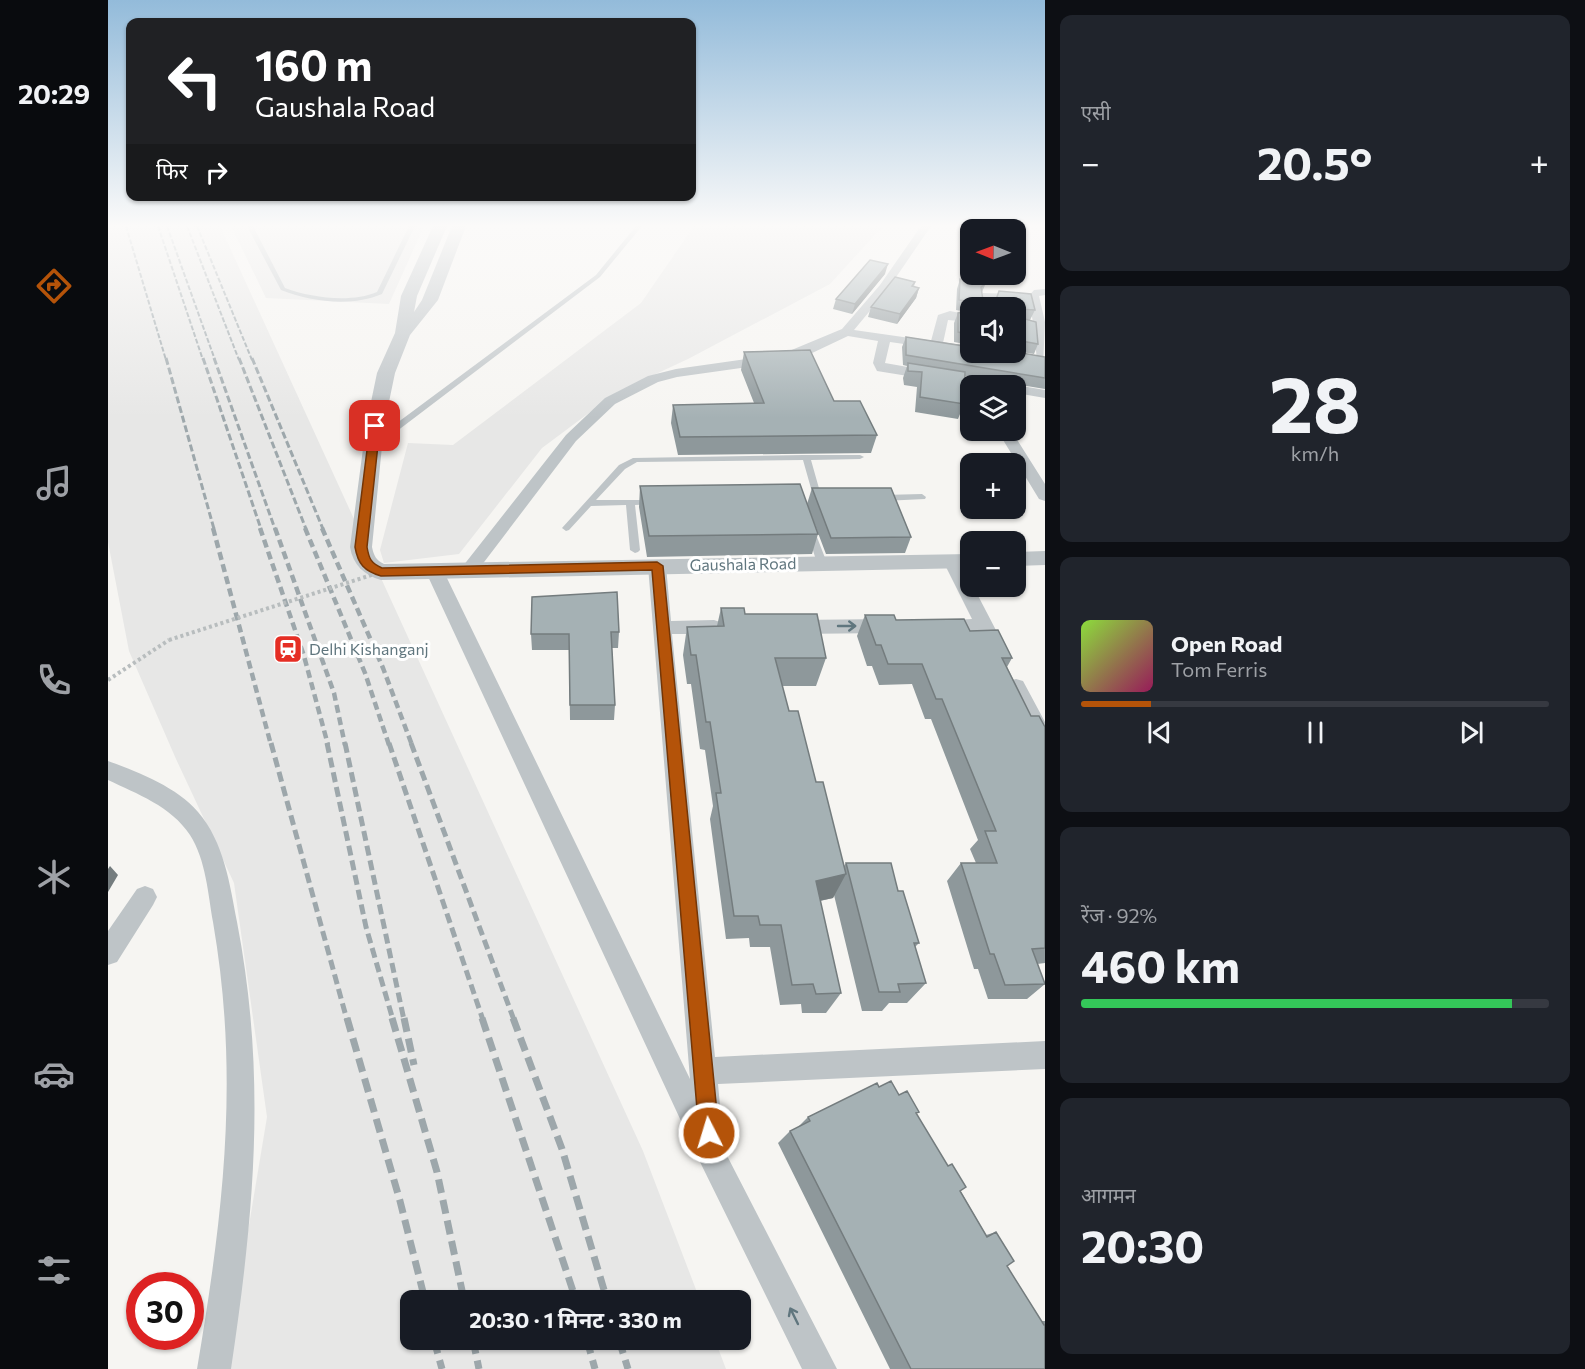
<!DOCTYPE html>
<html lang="hi">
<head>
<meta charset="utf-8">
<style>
	:root { --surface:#171b24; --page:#20242c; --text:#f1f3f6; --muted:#9ea1a6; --line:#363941; --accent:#b45309 }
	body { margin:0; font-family:Commissioner,"Noto Sans Devanagari",sans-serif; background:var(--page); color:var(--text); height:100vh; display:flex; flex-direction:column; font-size:22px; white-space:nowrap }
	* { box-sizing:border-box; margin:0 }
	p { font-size:20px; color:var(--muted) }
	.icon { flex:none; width:33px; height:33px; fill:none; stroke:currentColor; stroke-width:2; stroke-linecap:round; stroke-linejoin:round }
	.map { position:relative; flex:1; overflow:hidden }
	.details { display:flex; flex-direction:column; gap:15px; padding:15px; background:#0d0f14; width:540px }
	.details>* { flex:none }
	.top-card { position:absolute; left:18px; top:18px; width:570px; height:183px; border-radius:12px; box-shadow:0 2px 4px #0004; background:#202124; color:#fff; overflow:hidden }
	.needle { width:39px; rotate:271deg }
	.controls { position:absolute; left:852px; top:219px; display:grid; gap:12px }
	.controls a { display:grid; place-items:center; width:66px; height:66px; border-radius:12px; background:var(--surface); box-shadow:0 2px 4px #0004; font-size:30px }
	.speed { position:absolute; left:18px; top:1272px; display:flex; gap:12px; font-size:30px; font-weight:700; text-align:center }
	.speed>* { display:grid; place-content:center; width:78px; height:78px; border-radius:50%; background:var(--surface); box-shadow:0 2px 4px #0004; line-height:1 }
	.speed .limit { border:9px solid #d22; background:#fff; color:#111 }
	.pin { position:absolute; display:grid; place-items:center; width:51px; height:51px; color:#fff; margin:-26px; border-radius:12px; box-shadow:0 3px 9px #0006 }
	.me { position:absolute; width:66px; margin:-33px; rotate:355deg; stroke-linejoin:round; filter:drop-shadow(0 0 4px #0008) }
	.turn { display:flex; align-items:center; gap:21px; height:126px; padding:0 30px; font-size:27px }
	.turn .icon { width:78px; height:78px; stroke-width:2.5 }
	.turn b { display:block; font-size:42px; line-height:51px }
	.then { display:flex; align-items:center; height:57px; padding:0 30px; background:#0003; gap:12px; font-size:22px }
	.big { font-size:45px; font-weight:700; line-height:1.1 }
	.details .card { flex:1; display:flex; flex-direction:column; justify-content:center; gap:9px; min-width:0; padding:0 21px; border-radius:12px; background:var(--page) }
	.details .dial { align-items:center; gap:0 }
	.dial b { font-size:78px; line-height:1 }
	.song { display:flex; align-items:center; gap:18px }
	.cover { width:72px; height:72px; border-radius:9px; background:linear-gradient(135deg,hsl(90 70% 55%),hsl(330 70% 35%)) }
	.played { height:6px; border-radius:3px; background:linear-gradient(90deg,var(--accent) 15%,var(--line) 15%) }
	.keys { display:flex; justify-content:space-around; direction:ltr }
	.heat { display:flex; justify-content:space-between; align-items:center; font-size:33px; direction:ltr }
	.charge { height:9px; border-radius:4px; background:linear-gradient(90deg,#34c759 92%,var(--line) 0) }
	.trip { position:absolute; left:292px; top:1290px; width:351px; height:60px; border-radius:12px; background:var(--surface); box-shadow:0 2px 4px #0004; font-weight:700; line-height:60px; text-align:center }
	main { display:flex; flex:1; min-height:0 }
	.tab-bar { display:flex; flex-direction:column; width:108px; justify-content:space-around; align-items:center; background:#090b0e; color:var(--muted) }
	.tab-bar .icon { width:42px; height:42px }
	.tab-bar .current { color:var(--accent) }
	.tab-bar b { font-size:27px; color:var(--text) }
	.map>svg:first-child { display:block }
</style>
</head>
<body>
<main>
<nav class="tab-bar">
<b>20:29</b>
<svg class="icon current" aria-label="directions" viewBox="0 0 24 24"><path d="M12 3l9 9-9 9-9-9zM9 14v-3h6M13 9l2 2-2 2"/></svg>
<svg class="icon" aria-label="music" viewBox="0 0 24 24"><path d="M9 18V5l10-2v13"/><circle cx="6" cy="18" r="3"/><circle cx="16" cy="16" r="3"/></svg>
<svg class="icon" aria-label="phone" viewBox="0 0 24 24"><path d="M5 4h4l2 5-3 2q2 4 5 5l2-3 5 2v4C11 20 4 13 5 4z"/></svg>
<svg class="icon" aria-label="climate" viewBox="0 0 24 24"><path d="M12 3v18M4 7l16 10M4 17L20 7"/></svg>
<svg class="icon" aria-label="car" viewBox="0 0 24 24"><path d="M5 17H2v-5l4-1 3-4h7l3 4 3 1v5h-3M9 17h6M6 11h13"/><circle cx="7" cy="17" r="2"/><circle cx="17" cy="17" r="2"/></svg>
<svg class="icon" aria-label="filters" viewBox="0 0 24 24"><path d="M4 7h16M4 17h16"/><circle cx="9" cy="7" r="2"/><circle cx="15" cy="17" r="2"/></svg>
</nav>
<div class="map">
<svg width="937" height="1369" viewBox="0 0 937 1369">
	<rect width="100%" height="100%" fill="#f6f5f2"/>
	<path fill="#e7e7e6" d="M 0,226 L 112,226 L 535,1151 L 592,1300 L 303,1300 L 303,1340 L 607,1340 L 618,1369 L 117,1369 L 159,1117 L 126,883 L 68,759 L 21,651 L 0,542 Z
		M 123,226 L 316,226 L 281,304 L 158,298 Z
		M 586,226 L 775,226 L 722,284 L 580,359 L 509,392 L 434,448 L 351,554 L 276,563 L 272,550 L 300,443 L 345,445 L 533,303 Z"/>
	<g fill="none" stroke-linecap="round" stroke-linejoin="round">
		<path stroke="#b8bdbe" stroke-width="4" stroke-dasharray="3 3" stroke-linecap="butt" d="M 0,680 L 61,640"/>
		<path fill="#bec4c7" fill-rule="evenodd" d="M 139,226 L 145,226 L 177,288 C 204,298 243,303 269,292 L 301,226 L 307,226 L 274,294 C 244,307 203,302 173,290 Z
			M 528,226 L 534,226 L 492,277 L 268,447 L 262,447 L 262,443 L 488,275 Z
			M 695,455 L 752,455 L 756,457 L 752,459 L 703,460 L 714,499 L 710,502 L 706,499 L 695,460 L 529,462 L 517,469 L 488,500 L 547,500 L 547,504 L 527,505 L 532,550 L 530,552 L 527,553 L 522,550 L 518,505 L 483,506 L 461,530 L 458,531 L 454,528 L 511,465 L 525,458 Z
			M 814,494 L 818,497 L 817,499 L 775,501 L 771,498 L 775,495 Z
			M 703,529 L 707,532 L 719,563 L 717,565 L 711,565 L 709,563 L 699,532 Z"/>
		<path fill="#bec4c7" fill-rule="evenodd" d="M 813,226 L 823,226 L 780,289 L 746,330 L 823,341 L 830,315 L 842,311 L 862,315 L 862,322 L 840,320 L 835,343 L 862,347 L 862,352 L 866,354 L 782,342 L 777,363 L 885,382 L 891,386 L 862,386 L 769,371 L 765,363 L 770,341 L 740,336 L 702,354 L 675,362 L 569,377 L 550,382 L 507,404 L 468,441 L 367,574 L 355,574 L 352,570 L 355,566 L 458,435 L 497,398 L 540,376 L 568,369 L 674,354 L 734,329 L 772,285 Z
			M 937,289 L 937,295 L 931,296 L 937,322 L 935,366 L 929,362 L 926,327 L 920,297 L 914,300 L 884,299 L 883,308 L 871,308 L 875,293 L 914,294 L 920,297 L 926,290 Z
			M 908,385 L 937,390 L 937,398 L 908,393 Z
			M 889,430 L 903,430 L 937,484 L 937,501 L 931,499 Z
			M 843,555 L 849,557 L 862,586 L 865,586 L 891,636 L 889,641 L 875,641 L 871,633 L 828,631 L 825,626 L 828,621 L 864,619 L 835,561 Z
			M 549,560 L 558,566 L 563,621 L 606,620 L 612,622 L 615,627 L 612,632 L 606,634 L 564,634 L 607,1057 L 937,1041 L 937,1069 L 610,1084 L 615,1139 L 613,1144 L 729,1369 L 694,1369 L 593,1164 L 317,570 L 326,564 L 335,570 L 582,1079 L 540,566 Z
			M 780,619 L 786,621 L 789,626 L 786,631 L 780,633 L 687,634 L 681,632 L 678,627 L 681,622 L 687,620 Z
			M 908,679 L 915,681 L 937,722 L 937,750 L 930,748 L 898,686 L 901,681 Z
			M 0,761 C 30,772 69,787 90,812 C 116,842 122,885 129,922 C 159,1077 146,1214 123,1369 L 89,1369 C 115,1215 132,1078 105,922 C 100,894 98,860 82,835 C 63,806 29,794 0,780 Z
			M 37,886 L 45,889 L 49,897 L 45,905 L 9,962 L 0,965 L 0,931 L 29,889 Z"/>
		<path fill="#bec4c7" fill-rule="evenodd" d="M 325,226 L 339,226 L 309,296 L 306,312 L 314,300 L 344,226 L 358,226 L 330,300 L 302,335 L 287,373 L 276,426 L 264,547 C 266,556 268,560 276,564 L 862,554 L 862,568 L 273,580 C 256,575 245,565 242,547 L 258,426 L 269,373 L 287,333 L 293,296 Z
			M 937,551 L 937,565 L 908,566 L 908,552 Z"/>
		<path stroke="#9da7ab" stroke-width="2" stroke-dasharray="5 2" stroke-linecap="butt" d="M 18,226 L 58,360
			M 50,226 L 95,360
			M 59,226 L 107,360
			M 79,226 L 131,360
			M 89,226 L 144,360"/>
		<path stroke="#9da7ab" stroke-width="3" stroke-dasharray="7 3" stroke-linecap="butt" d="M 58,358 L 106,529
			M 95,358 L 153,529
			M 106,358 L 167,529
			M 131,358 L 198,529
			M 144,358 L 215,529"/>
		<path stroke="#9da7ab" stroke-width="4.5" stroke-dasharray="8 4.5" stroke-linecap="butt" d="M 105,528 L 163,745
			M 152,528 L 196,656 L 220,745
			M 167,528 L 226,693 L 237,745
			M 197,528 L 257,673 L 281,745
			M 214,528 L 275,668 L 304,745"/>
		<path stroke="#9da7ab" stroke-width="5" stroke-dasharray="10 5" stroke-linecap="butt" d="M 163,743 L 239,1020
			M 219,743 L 258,927 L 285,1020
			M 237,743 L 296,1020
			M 281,743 L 375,1020
			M 303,743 L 406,1020"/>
		<path stroke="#9da7ab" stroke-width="7" stroke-dasharray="14 7" stroke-linecap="butt" d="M 239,1018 L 292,1201 L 317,1300
			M 284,1018 L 329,1172 L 356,1300
			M 296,1018 L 306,1065
			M 374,1018 L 468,1300
			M 405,1018 L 454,1149 L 499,1300
			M 326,1340 L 334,1369
			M 365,1340 L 371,1369
			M 479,1340 L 487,1369
			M 511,1340 L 520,1369"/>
		<path stroke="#b8bdbe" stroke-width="4" stroke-dasharray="3 3" stroke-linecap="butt" d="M 61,640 L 273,572"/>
	</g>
	<path fill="#8e989b" d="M 777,274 L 744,314 L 725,309 L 728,299 Z
		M 852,279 L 878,283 L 874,292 L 875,300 L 887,300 L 891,291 L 927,310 L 922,320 L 930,344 L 926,354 L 908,351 L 908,308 L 862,308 L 862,345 L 846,342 L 846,323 L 850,313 L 859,312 L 848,310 L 849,289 Z
		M 807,282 L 806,287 L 811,288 L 808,298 L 789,324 L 760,317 L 763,307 Z
		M 798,337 L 937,357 L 937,389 L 857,376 L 856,404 L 850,419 L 807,412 L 809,387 L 796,385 L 795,378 L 799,366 L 795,365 L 794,347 Z
		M 636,352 L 726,401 L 769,435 L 763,453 L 570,455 L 563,423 L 565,405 L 646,403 L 633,370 Z
		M 532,486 L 710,534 L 704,554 L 539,557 L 531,507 Z
		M 704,488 L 803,537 L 797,553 L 718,554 L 699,504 Z
		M 613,608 L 637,614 L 718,658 L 708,686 L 674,686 L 681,711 L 708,782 L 736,866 L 738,863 L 790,891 L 811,943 L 807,947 L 818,983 L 799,1003 L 781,1003 L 774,1011 L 754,1011 L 726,895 L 725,898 L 712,901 L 733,993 L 718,1013 L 694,1013 L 693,1004 L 672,1005 L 662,947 L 642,947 L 641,938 L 618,939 L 602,819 L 605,806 L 597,750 L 592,749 L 583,684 L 579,684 L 575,655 L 579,627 L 609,626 Z
		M 757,615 L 862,631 L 904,658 L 899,667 L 923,716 L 937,727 L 937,963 L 929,964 L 937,984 L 919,999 L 880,999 L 870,969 L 866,969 L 839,881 L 853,863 L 868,863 L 862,849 L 870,840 L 823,719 L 817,719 L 804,684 L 771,685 L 764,666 L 759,666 L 749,636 Z
		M 511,632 L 510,648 L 504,648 L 507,705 L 506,720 L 462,720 L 461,650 L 424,650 L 423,634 Z
		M 771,1087 L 791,1095 L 808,1114 L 878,1235 L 888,1232 L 899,1266 L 933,1321 L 937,1321 L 937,1369 L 782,1369 L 670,1143 L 682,1131 L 690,1127 L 700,1117 Z"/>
	<path fill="#747c7e" d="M 780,264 L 777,274 L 744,314 L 747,304 Z
		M 811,288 L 808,298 L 789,324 L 792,314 Z
		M 2,866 L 10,875 L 0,892 L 0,869 Z
		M 738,874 L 725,898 L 696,904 L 708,881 Z"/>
	<path fill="#a5b1b4" stroke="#747c7e" stroke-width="1.5" d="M 762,260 L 780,264 L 747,304 L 728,299 Z
		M 787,277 L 807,282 L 804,286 L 811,288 L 792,314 L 763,307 Z
		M 852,279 L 878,283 L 873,287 L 875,300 L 888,300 L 891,291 L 923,294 L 927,310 L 911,309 L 910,317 L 928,322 L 930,344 L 908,340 L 908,308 L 868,308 L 867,303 L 851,300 Z
		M 862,311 L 862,334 L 850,332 L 850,313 Z
		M 798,337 L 862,347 L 862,352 L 908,352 L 937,357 L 937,378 L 798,355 Z
		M 702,350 L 726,401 L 752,401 L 769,435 L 572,437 L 565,405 L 656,403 L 636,352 Z
		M 800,363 L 857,372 L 856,404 L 812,397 L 814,372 L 800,371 Z
		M 692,484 L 710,534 L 541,536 L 532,486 Z
		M 704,488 L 783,488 L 803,537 L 723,538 Z
		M 509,592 L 511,632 L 503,632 L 507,705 L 462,705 L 461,634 L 423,634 L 424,597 Z
		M 613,608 L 636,608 L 637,614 L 709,614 L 718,658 L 667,658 L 681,711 L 690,711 L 708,782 L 715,782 L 738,874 L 708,881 L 733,993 L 708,994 L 705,984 L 684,985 L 673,925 L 652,925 L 650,916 L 626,916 L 608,793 L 613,793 L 602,722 L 598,722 L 588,655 L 583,655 L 579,627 L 616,626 Z
		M 757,615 L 786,615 L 788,620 L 856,619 L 862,631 L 890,630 L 904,658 L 894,658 L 923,716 L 931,716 L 937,727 L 937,948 L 924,949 L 937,984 L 897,985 L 886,954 L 882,954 L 853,863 L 889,863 L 877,831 L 888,831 L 834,699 L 828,699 L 814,664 L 780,664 L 773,645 L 768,645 Z
		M 738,863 L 783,863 L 790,891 L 795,891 L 811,943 L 806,943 L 818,983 L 790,984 L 792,992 L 771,992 Z
		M 783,1081 L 791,1095 L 799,1091 L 811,1112 L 808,1113 L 840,1166 L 844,1164 L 858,1187 L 852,1191 L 879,1237 L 888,1232 L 906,1261 L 899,1266 L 936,1325 L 937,1325 L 937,1369 L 803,1369 L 682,1131 L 702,1121 L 700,1117 L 769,1083 L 771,1087 Z"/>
	<defs><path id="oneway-shaft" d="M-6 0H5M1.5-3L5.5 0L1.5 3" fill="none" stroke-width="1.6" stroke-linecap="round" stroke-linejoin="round" transform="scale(1.5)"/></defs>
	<g stroke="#60767e">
		<use href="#oneway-shaft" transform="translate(739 626)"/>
		<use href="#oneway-shaft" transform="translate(686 1316) rotate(-116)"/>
	</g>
	<linearGradient id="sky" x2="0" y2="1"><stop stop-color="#93bbda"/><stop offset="0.54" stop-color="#fbfaf9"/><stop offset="1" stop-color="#fbfaf9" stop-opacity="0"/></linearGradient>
	<rect width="937" height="418" fill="url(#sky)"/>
	<path fill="#b45309" stroke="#753606" stroke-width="1.5" d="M 267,423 L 272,426 L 259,547 C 261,559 263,563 274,568 L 549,562 L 555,566 L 611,1133 L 608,1140 L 601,1143 L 594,1140 L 591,1133 L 544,570 L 273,576 C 256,571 250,564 247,547 L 262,426 Z"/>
	<defs>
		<g id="station-square" transform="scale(1.5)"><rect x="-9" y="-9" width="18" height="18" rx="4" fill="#e52e24" stroke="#fff"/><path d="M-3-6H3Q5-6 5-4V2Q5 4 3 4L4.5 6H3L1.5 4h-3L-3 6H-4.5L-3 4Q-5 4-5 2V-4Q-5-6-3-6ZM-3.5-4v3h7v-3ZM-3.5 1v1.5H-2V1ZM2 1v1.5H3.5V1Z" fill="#fff"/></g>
	</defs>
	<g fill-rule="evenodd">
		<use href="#station-square" x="180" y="649"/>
	</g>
	<g text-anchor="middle" stroke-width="6" stroke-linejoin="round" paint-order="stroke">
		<g font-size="16" fill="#60767e" stroke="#fff">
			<text transform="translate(635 564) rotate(-1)" y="6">Gaushala Road</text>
		</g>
		<g font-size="16" fill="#60767e" stroke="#fff" text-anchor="start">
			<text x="201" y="655">Delhi Kishanganj</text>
		</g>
	</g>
</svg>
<div class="controls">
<a><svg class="needle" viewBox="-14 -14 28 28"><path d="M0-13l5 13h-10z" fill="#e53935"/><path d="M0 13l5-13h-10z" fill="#9ea1a6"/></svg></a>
<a><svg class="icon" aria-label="sound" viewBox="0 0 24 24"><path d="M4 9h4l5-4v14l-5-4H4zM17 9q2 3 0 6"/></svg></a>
<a><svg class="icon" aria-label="layers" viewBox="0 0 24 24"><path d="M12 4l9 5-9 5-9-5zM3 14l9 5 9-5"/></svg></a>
<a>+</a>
<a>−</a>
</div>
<div class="speed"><div class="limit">30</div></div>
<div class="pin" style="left:267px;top:426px;background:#d93025"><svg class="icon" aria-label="arrive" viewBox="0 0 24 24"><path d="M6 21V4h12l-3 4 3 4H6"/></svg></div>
<svg class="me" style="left:601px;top:1133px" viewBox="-20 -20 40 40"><circle r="17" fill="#b45309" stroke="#fff" stroke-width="3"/><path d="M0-11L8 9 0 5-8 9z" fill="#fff"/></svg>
<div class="trip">20:30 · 1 मिनट · 330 m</div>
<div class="top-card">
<div class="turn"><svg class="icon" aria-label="left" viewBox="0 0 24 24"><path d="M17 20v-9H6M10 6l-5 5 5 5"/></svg><div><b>160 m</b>Gaushala Road</div></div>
<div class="then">फिर<svg class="icon" aria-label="right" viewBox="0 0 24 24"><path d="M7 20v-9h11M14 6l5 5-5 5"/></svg></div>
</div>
</div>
<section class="details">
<div class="card"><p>एसी</p>
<div class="heat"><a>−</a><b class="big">20.5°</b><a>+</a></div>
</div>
<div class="card dial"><b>28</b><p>km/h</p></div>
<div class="card">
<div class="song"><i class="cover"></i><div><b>Open Road</b><p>Tom Ferris</p></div></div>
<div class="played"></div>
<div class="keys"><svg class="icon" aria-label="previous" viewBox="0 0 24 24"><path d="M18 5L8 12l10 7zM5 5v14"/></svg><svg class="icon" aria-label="pause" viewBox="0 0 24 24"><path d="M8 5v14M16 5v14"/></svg><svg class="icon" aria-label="next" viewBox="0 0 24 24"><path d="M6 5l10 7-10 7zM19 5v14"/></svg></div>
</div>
<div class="card"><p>रेंज · 92%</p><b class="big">460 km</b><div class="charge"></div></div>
<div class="card"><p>आगमन</p><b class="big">20:30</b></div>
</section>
</main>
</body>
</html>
